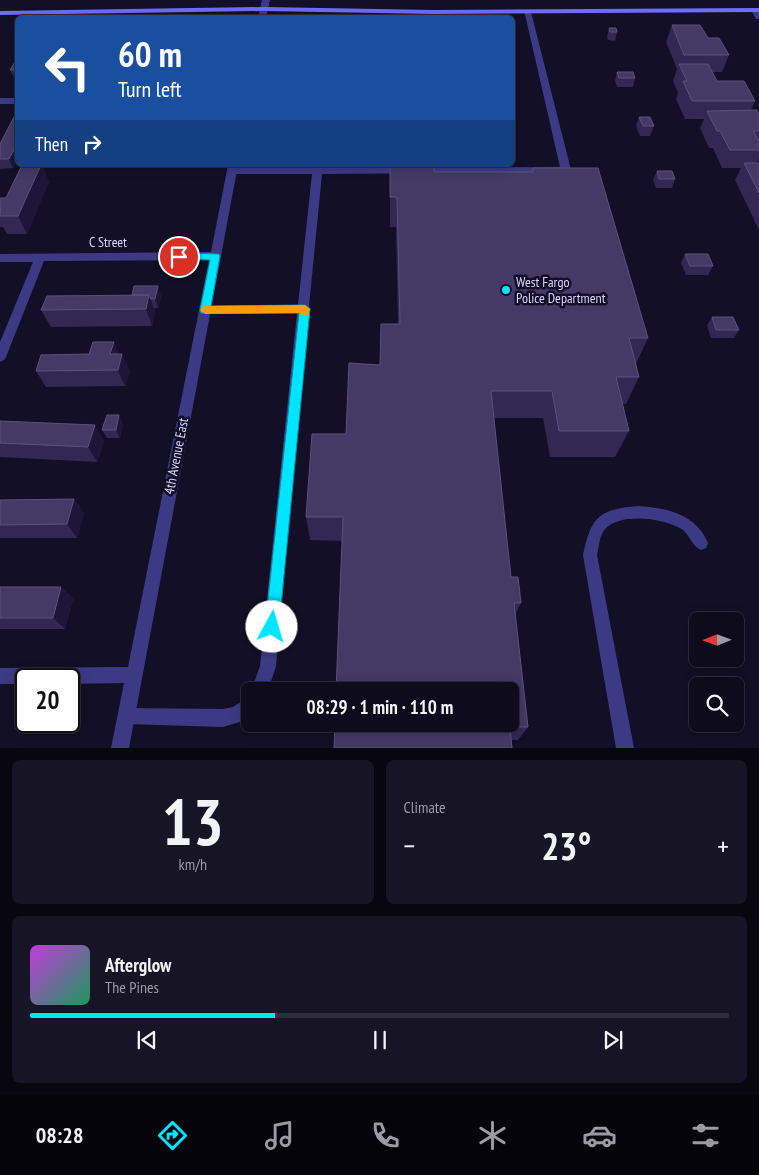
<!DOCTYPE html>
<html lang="en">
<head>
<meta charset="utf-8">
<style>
	:root { --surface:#0e0b1c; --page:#171425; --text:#f1f3f6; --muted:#9b9ba3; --line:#2e2b3b; --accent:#00e5ff }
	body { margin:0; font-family:"PT Sans Narrow",sans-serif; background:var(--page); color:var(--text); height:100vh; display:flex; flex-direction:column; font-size:19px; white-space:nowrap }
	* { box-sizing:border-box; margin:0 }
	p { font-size:16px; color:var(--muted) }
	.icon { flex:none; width:28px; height:28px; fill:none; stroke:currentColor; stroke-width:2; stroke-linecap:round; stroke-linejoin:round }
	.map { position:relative; height:748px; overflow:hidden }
	.side { display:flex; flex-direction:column; gap:12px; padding:12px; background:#08060f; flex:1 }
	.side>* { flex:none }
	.top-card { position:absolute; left:15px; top:15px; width:500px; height:152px; border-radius:8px; box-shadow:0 2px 12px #0003,0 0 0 1px var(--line); background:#1a4fa0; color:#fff; overflow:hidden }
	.needle { width:32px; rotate:269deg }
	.controls { position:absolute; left:689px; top:612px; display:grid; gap:10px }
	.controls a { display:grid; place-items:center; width:55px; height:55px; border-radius:8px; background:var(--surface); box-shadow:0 2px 12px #0003,0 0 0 1px var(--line); font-size:25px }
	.speed { position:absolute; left:15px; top:668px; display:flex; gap:10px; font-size:25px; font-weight:700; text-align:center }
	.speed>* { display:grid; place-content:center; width:65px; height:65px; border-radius:50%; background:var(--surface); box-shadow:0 2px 12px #0003,0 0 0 1px var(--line); line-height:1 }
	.speed .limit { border:2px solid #111; border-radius:8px; background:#fff; color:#111 }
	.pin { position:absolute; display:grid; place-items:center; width:42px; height:42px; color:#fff; margin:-21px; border:2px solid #fff; border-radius:50%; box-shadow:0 1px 5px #0007 }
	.me { position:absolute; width:55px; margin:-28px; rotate:6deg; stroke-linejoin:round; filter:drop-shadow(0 0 4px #0008) }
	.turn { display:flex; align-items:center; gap:18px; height:105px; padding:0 20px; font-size:22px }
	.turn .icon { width:65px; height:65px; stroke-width:2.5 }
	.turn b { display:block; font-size:35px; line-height:42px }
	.then { display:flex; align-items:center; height:48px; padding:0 20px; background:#0003; gap:10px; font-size:19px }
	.big { font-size:38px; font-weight:800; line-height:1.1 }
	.side .tile { flex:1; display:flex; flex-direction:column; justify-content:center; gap:8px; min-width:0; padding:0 18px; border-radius:8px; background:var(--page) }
	.side .dial { align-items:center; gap:0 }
	.dial b { font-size:65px; line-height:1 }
	.song { display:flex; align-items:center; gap:15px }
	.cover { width:60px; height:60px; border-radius:8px; background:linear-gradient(135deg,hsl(290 70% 55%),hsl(150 70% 35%)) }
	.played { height:5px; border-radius:2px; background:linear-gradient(90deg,var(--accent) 35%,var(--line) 35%) }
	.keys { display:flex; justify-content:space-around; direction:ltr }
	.heat { display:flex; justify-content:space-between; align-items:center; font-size:28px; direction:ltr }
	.side .tiles { flex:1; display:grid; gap:12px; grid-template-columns:1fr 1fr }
	.tile:last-child { grid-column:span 2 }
	.trip { position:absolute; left:241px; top:682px; width:278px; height:50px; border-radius:8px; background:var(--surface); box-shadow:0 2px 12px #0003,0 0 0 1px var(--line); font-weight:800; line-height:50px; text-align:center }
	.tab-bar { display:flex; height:80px; justify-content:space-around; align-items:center; background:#06040b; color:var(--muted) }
	.tab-bar .icon { width:35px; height:35px }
	.tab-bar .active { color:var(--accent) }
	.tab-bar b { font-size:22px; color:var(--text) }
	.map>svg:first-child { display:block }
</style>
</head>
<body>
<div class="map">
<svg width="759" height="748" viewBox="0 0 759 748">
	<rect width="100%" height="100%" fill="#130f26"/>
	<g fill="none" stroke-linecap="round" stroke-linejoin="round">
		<path fill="#3d3a85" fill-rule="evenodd" d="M 524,10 L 531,12 L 571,170 L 569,172 L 322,174 L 309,306 L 311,309 L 309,312 L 276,666 L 268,691 L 251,691 L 260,666 L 297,313 L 205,314 L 199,310 L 205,306 L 298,305 L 312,174 L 232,174 L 227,171 L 232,168 L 560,167 Z
			M 638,506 C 667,508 696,514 708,543 L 706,548 L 701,550 C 692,546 690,536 683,530 C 666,518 620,512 605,529 C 599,537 599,546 597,555 L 634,748 L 616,748 L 583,555 C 591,518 598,509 638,506 Z
			M 250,696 L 250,715 L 243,721 L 223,727 L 126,724 L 120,722 L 118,716 L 120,710 L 126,708 L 223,709 L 233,707 Z"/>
		<path fill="#3d3a85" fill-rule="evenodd" d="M 262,0 L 270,0 L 266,18 L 258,18 Z
			M 752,8 L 759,10 L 759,19 L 756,19 L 751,10 Z
			M 0,98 L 18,98 L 18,104 L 0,104 Z
			M 228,165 L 238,165 L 129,748 L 111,748 L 124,683 L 69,684 L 69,679 L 26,679 L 26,684 L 0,684 L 0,668 L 128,667 L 209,260 L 44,261 L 6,357 L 4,360 L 0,362 L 0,342 L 33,262 L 0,262 L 0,254 L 211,252 Z"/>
		<path fill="#6f6bff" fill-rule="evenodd" d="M 264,7 L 433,10 L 759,8 L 759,12 L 433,14 L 264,11 L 0,15 L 0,11 Z"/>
	</g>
	<path fill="#312854" d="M 672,25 L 708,38 L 729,55 L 722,72 L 713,72 L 717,81 L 755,101 L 751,110 L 759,114 L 759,159 L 757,163 L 759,163 L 759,230 L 735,180 L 741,168 L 722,168 L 713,148 L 709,148 L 700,128 L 704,119 L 685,119 L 676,99 L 678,93 L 673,81 L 677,69 L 666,42 Z
		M 609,28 L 617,32 L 615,41 L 608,40 L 607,37 Z
		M 18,57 L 18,86 L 10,70 Z
		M 617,72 L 635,78 L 633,87 L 617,87 L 615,81 Z
		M 18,113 L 18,160 L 13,168 L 0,169 L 0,144 Z
		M 639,117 L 654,126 L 650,136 L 640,136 L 636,126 Z
		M 390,167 L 434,172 L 532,172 L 533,168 L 648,338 L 636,364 L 639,377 L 626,404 L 622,404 L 629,431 L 615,457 L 550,457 L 543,418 L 494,418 L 511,577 L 521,603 L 515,615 L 528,727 L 518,740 L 511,740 L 342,541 L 310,540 L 306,517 L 346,434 L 380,365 L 398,324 L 396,227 L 390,227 Z
		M 657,171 L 675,179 L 672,188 L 656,188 L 653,180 Z
		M 49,181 L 27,234 L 7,234 L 3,227 L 0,227 L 0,198 L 6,198 Z
		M 685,254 L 713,266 L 708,275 L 686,275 L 681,263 Z
		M 161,295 L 158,308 L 154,308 L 155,312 L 152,326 L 51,327 L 41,310 Z
		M 712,317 L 739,330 L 734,338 L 711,338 L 707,325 Z
		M 119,354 L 130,371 L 125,386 L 46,387 L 36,371 Z
		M 123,423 L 120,438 L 107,438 L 102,430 Z
		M 104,441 L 97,462 L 0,457 L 0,443 Z
		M 74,499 L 84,513 L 77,538 L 0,538 L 0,500 Z
		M 0,587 L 61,587 L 73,599 L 65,629 L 0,629 Z"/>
	<path fill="#1d163a" d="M 18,142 L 18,160 L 13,168 L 9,159 Z
		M 41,165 L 42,165 L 49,181 L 27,234 L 18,216 Z
		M 158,286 L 161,295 L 158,308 L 155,299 Z
		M 149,295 L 155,312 L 152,326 L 146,309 Z
		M 114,342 L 121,358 L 122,354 L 130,371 L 125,386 L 110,354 Z
		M 119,415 L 123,423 L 120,438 L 116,430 Z
		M 95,425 L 104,441 L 97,462 L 88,447 Z
		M 74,499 L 84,513 L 77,538 L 67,524 Z
		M 61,587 L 73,599 L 65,629 L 53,618 Z"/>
	<path fill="#433a66" stroke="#5a527e" d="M 672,25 L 700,25 L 708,38 L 719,38 L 729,55 L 684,55 Z
		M 609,28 L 616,28 L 617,32 L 610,32 Z
		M 18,57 L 18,70 L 10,70 Z
		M 679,64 L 708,64 L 717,81 L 744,81 L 755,101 L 692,101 L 683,81 L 687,81 Z
		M 617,72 L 633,72 L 635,78 L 619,78 Z
		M 757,110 L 759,114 L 759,131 L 753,131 L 759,141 L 759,150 L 730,150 L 720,131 L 717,131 L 707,111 Z
		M 16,113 L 18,113 L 18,142 L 9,159 L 0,159 L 0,144 Z
		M 639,117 L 650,117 L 654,126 L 643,126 Z
		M 744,163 L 759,163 L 759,193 Z
		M 22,165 L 41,165 L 18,216 L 0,216 L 0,212 L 1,209 L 0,209 L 0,198 L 6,198 Z
		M 390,167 L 434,167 L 434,172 L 533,172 L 533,168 L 598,168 L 648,338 L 629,338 L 639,377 L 616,377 L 629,431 L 559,431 L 552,391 L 491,391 L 511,577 L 518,577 L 521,603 L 514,603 L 528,727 L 510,727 L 512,748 L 334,748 L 335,724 L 510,724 L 510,691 L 336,691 L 343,517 L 306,517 L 312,434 L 346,434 L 349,363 L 380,365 L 381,324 L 400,324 L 397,197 L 390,197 Z
		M 657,171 L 672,171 L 675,179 L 659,179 Z
		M 685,254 L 708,254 L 713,266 L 690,266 Z
		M 134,286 L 158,286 L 155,299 L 151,299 L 149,295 L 132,295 Z
		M 149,295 L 146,309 L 41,310 L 47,296 Z
		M 712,317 L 733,317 L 739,330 L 716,330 Z
		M 93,342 L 114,342 L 110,354 L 122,354 L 118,370 L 36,371 L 41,355 L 89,354 Z
		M 107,415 L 119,415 L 116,430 L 102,430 Z
		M 0,421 L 95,425 L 88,447 L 0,443 Z
		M 74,499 L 67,524 L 0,525 L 0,500 Z
		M 0,587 L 61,587 L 53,618 L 0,618 Z"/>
	<path fill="#00e5ff" stroke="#0095a6" d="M 179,253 L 219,254 L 220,256 L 211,306 L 305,305 L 310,309 L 279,627 L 277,632 L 272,634 L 267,632 L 265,627 L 299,313 L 201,313 L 200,310 L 210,260 L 175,259 L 175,254 Z"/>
	<path fill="#f59e0b" d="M 305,305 L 310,309 L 308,315 L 304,316 L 300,313 L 205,314 L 200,310 L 205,306 Z"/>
	<circle fill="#00e5ff" stroke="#130f26" stroke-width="2" cx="506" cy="290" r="5"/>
	<g text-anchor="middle" stroke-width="5" stroke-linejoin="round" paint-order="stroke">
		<g font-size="14" fill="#d9d4ff" stroke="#130f26">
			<text x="108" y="247">C Street</text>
			<text transform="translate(176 456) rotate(-79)" y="5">4th Avenue East</text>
		</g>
		<g font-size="14" fill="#d9d4ff" stroke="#130f26" text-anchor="start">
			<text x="516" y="287">West Fargo<tspan x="516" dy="16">Police Department</tspan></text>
		</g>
	</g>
</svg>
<div class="controls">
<a><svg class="needle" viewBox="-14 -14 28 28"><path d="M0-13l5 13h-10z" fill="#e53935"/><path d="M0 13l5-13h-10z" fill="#9b9ba3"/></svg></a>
<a><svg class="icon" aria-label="search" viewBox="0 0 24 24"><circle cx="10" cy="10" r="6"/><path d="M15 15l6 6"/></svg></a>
</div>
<div class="speed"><div class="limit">20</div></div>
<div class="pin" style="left:179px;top:257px;background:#d93025"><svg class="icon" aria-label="arrive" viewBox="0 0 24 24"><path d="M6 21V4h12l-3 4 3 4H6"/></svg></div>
<svg class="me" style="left:272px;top:627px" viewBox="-20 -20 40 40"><circle r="19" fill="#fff"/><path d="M0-13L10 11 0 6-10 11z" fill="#00e5ff"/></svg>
<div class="trip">08:29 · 1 min · 110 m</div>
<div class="top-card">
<div class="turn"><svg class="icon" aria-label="left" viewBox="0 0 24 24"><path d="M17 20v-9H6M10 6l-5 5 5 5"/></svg><div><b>60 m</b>Turn left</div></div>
<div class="then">Then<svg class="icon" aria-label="right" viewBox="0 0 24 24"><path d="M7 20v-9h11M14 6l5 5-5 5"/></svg></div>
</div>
</div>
<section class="side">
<div class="tiles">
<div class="tile dial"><b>13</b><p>km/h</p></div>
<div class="tile"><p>Climate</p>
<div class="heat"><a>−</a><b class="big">23°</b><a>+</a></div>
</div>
<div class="tile">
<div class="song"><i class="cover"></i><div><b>Afterglow</b><p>The Pines</p></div></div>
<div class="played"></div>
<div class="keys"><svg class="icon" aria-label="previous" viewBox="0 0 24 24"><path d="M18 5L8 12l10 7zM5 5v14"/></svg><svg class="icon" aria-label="pause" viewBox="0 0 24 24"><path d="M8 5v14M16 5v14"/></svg><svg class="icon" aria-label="next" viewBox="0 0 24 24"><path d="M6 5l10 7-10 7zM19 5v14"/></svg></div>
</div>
</div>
</section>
<nav class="tab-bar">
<b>08:28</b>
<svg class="icon active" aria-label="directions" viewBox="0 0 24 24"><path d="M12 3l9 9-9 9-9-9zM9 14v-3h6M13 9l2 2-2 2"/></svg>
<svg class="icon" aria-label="music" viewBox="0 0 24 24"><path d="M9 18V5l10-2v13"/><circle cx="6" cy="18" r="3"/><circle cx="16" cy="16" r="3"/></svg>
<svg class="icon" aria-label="phone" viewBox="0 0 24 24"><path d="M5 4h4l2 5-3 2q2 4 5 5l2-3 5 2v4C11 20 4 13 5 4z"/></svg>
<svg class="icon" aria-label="climate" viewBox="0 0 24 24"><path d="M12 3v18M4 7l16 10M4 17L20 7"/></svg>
<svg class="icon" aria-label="car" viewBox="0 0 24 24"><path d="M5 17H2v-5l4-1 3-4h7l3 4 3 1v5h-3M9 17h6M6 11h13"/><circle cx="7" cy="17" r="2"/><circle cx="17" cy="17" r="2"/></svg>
<svg class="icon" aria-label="filters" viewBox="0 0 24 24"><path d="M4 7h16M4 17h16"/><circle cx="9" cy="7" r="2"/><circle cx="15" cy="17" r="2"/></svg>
</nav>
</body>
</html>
